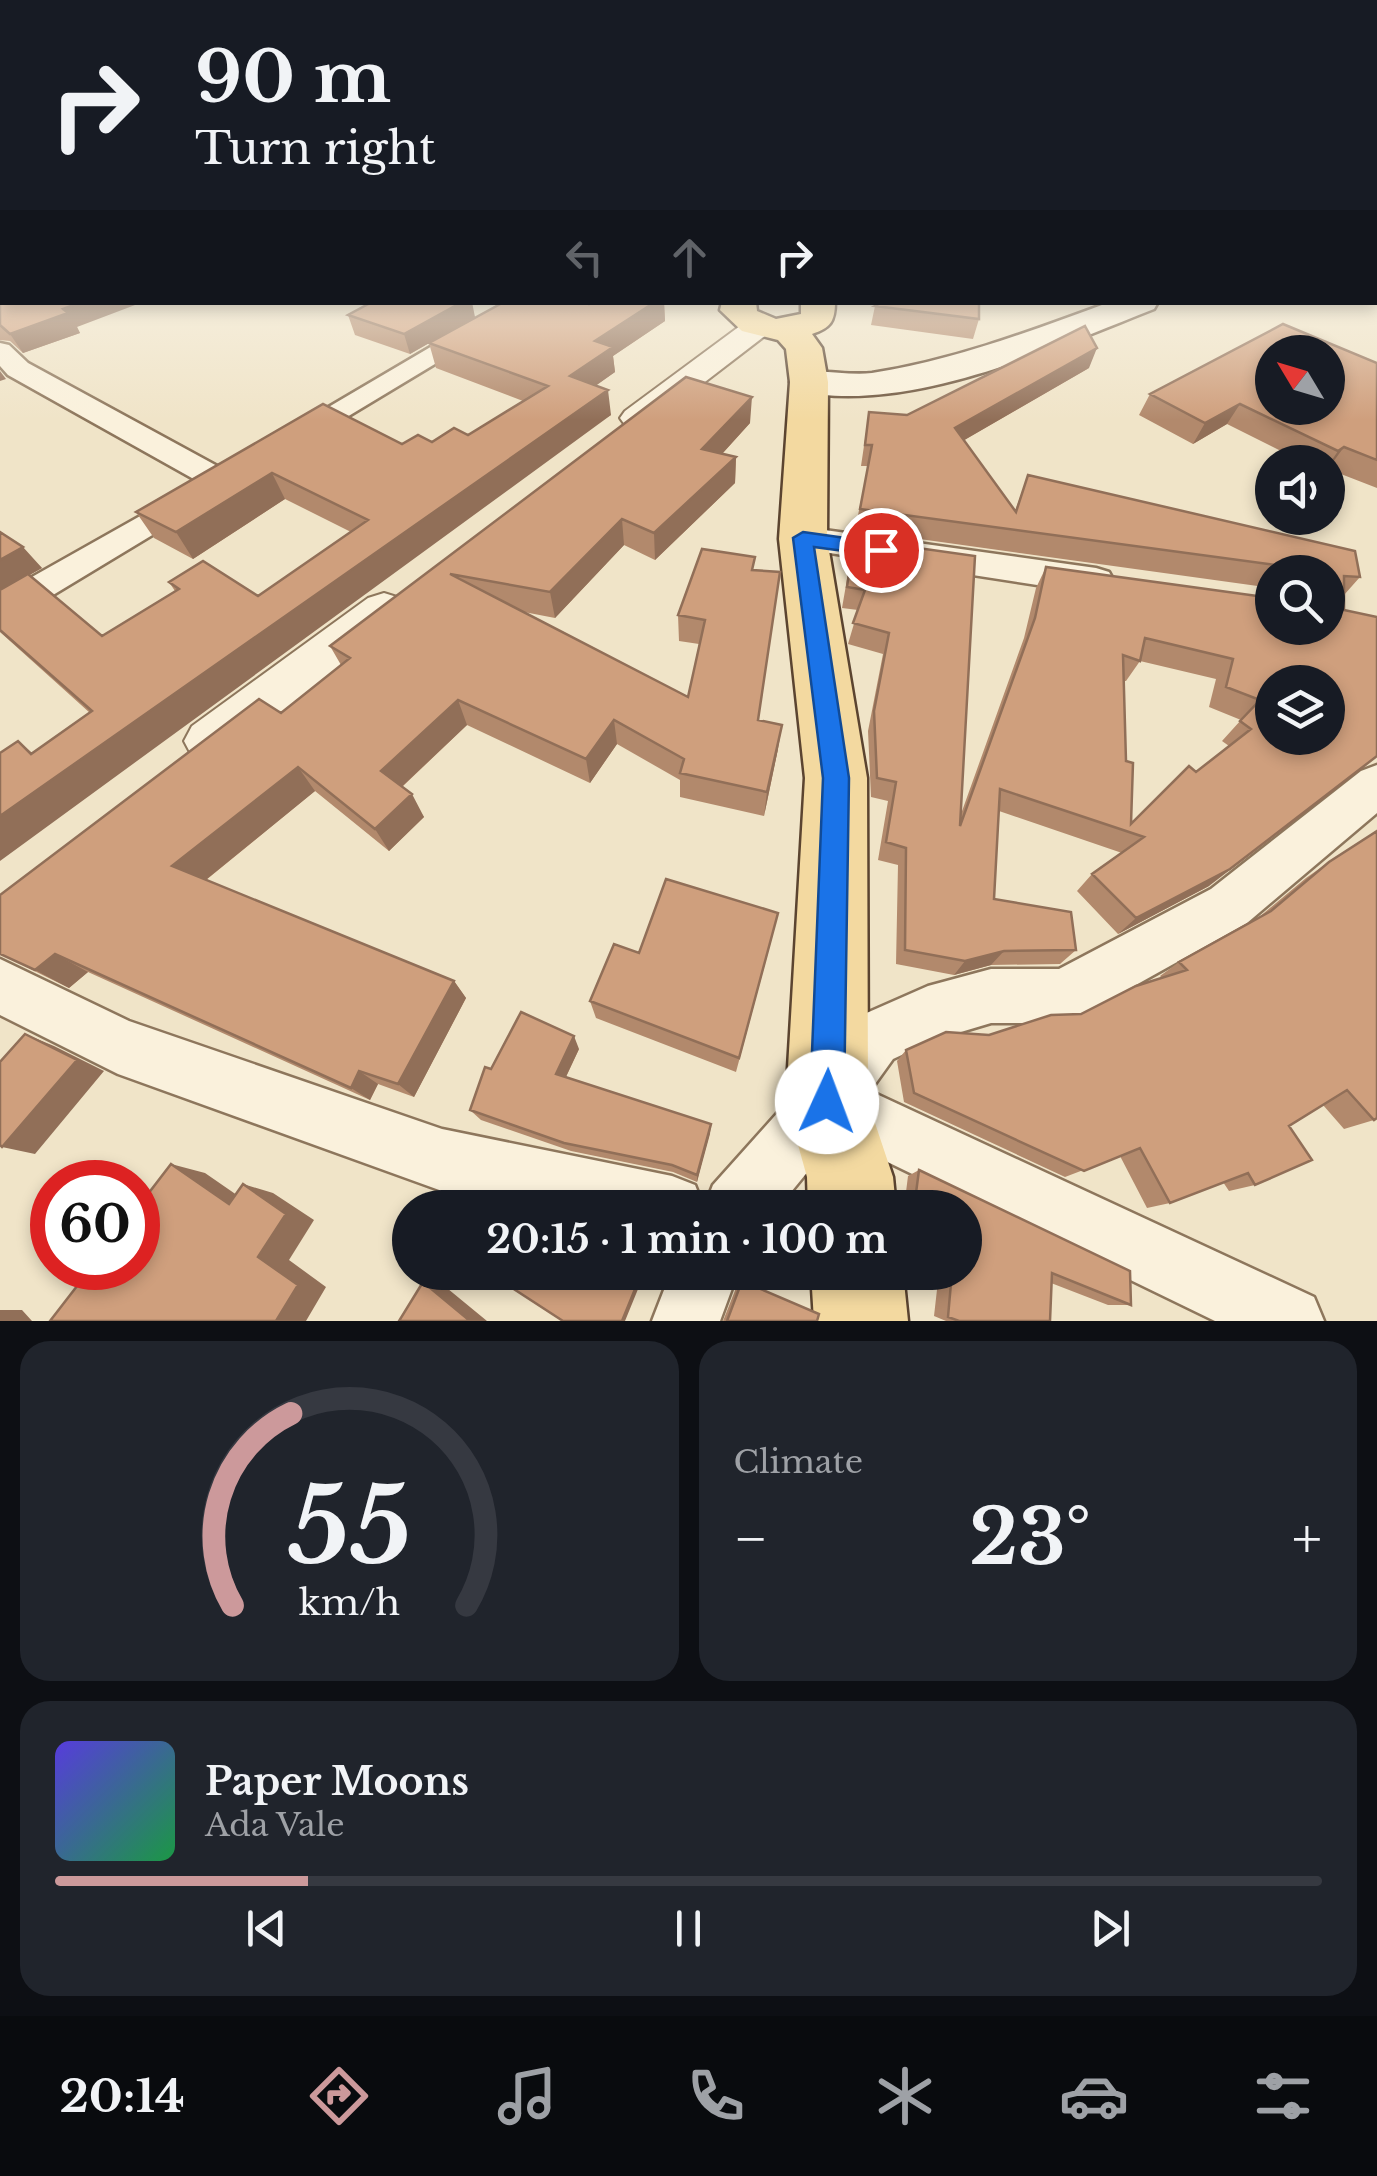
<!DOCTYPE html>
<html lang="en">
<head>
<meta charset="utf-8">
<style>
	:root { --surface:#171b24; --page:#20242c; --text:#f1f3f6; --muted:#9ea1a6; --line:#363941; --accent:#cc999b }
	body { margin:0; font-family:"Libre Baskerville",serif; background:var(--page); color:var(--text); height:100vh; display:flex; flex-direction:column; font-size:38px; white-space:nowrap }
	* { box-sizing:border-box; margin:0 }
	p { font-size:32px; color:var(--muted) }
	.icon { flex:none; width:55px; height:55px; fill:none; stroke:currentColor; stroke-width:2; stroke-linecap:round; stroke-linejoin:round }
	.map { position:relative; height:1321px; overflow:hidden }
	.sheet { display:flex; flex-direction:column; gap:20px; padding:20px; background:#0d0f14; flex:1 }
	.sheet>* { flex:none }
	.top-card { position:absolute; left:0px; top:0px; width:1378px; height:305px; box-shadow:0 5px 15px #0003; background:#171b24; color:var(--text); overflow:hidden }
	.needle { width:65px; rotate:308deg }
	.fabs { position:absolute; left:1255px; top:335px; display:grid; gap:20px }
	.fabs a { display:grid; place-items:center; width:90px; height:90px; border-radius:50%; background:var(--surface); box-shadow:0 5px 15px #0003; font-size:50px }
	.speed { position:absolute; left:30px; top:1160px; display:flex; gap:20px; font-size:50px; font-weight:700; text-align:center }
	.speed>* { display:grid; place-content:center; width:130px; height:130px; border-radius:50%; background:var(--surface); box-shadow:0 5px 15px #0003; line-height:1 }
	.speed .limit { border:15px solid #d22; background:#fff; color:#111 }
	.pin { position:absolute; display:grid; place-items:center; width:85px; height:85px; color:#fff; margin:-42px; border:5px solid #fff; border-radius:50%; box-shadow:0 2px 10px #0007 }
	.me { position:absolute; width:110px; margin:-55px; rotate:2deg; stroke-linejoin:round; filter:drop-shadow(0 0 8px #0008) }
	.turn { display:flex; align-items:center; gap:35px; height:210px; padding:0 30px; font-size:45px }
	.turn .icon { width:130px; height:130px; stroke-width:2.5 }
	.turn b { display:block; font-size:70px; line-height:85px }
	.lanes { display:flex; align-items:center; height:95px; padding:0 30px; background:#0003; justify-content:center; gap:50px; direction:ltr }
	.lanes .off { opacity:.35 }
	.big { font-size:75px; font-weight:800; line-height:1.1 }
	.sheet .card { flex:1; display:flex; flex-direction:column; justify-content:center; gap:15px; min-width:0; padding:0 35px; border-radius:30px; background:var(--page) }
	.sheet .dial { align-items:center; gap:0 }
	.dial svg { height:260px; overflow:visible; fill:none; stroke:var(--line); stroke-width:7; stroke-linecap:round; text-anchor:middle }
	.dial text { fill:var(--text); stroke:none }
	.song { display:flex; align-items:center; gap:30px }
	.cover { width:120px; height:120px; border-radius:15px; background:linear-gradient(135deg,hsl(250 70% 55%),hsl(140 70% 35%)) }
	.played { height:10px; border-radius:5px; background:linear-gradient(90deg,var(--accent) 20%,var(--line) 20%) }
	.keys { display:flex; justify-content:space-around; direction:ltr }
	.heat { display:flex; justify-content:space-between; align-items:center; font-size:55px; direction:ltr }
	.sheet .tiles { flex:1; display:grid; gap:20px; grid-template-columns:1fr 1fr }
	.card:last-child { grid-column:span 2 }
	.trip { position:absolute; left:392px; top:1190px; width:590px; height:100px; border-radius:50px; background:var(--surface); box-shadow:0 5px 15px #0003; font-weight:800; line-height:100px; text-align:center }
	.tab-bar { display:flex; height:160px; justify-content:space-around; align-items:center; background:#090b0e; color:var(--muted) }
	.tab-bar .icon { width:70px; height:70px }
	.tab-bar .current { color:var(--accent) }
	.tab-bar b { font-size:45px; color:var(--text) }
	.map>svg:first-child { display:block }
</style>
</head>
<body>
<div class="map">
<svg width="1377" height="1321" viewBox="0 0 1377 1321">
	<rect width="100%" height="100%" fill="#f0e4c8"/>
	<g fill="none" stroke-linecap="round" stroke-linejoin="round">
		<g stroke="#8d765c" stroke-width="5">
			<path id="minor" d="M 1375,271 L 1377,271 L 1377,285 L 1375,285 Z
				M 507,302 L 538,302 L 302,444 L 291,447 L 276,438 Z
				M 0,343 L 9,345 L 28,363 L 230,473 L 235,480 L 219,490 L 208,487 L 8,375 L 0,366 Z
				M 190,488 L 202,491 L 206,498 L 202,505 L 0,627 L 0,595 Z
				M 803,527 L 1096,568 L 1109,572 L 1114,581 L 1109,590 L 1096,594 L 791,547 L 786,539 L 791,531 Z
				M 1377,765 L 1377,813 L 1247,923 L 1082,1015 L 1063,1023 L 991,1023 L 934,1040 L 893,1059 L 870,1091 L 1314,1297 L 1324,1321 L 1215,1321 L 836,1137 L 778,1208 L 704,1208 L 713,1185 L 806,1081 L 853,1019 L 928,986 L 991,969 L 1059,969 L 1211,889 L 1361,771 Z
				M 0,959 L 129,1021 L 442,1129 L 672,1176 L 695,1185 L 704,1208 L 520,1208 L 442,1191 L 118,1074 L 0,1015 Z
				M 671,1272 L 738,1272 L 720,1321 L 652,1321 Z"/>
		</g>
		<g stroke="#8d765c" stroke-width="4">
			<path id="tertiary" d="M 759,317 L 770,320 L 774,326 L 770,332 L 649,425 L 625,425 L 620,418 L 625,411 L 748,320 Z
				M 384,593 L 400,598 L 406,609 L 400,620 L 228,756 L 210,763 L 192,756 L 184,741 L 192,726 L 368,598 Z"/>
		</g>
		<g stroke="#6f573f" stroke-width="5">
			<path id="secondary" d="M 1376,235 L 1377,254 L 1375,254 L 1375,235 Z
				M 1110,302 L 1158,302 L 1154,309 C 1054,348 903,417 795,390 L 790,382 L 795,374 C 821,368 847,376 872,373 C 955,360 1031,331 1110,302 Z"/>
		</g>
		<g stroke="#5b4430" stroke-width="5">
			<path id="primary" d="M 722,302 L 756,302 L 757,311 L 776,319 L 801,314 L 801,302 L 835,302 C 835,322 830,328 812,334 L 822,348 L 828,382 L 827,539 L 867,778 L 868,1102 L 893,1177 L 896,1208 L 808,1208 L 807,1177 L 786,1102 L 805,778 L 779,539 L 790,382 L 786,349 L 778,340 L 742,331 L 720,310 Z
				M 811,1272 L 903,1272 L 908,1321 L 814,1321 Z"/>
		</g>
		<use href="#minor" fill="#faf1dc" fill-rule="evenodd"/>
		<use href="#tertiary" fill="#faf1dc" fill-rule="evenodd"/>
		<use href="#secondary" fill="#faf1dc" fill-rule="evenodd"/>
		<use href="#primary" fill="#f3d9a0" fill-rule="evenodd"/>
	</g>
	<path fill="#b2896c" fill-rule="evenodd" d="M 0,235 L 77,327 L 80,333 L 23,353 L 10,341 L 0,340 Z
		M 592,302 L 664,302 L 665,321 L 613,356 L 615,372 L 596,385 L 611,415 L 32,753 L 90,713 L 0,632 L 0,532 L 42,568 L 29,575 L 102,636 L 175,591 L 169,582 L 258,596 L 351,532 L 285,499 L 193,559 L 154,538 L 136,512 L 323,404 L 402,444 L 432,442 L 468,435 L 523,401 L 436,368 L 429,343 L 410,354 L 355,335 L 348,315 L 475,317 L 438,338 Z
		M 875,306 L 979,319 L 973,339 L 871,325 Z
		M 1377,363 L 1377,488 L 1328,469 L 1328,462 L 1303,462 L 1227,424 L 1193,444 L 1139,415 L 1150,394 Z
		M 1089,368 L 964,440 L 1015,511 L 1028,475 L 1360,577 L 1344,595 L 1209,886 L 1118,934 L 1077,891 L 1092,874 L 1122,853 L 999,811 L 994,899 L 1076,950 L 1060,964 L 991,965 L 954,975 L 896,964 L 898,865 L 878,860 L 888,801 L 871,797 L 868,731 L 883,654 L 848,644 L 858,610 L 842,608 L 854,539 L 961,814 L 1024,638 L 1036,588 L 1046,567 L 1272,628 L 1328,572 L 1272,572 L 1272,588 L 855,530 L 868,466 L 861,466 L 869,412 L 907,415 ZM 1140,661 L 1216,679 L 1209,707 L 1241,720 L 1222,741 L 1229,746 L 1131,824 L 1126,761 L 1124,681 L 1126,681 Z
		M 686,377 L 750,423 L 722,454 L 736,457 L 735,483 L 655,560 L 624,545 L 555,618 L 524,612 L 688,697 L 699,644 L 679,641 L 678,615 L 754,570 L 759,720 L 778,749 L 764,816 L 680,797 L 680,780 L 617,744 L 590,783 L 467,725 L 402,787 L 424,817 L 389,851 L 315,791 L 206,880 L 454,981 L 466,998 L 414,1097 L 378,1084 L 370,1100 L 88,972 L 69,988 L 0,954 L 281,713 L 341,665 L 330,646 Z
		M 1329,862 L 1374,1120 L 1344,1129 L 1323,1105 L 1289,1126 L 1255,1185 L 1229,1191 L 1223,1182 L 1170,1203 L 1147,1208 L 1120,1156 L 1065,1177 L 904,1102 L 897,1061 L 906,1050 L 989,1035 L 1081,1014 L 1162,978 L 1160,976 L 1179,962 L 1258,918 L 1306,878 Z
		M 773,934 L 736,1072 L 596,1018 L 590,1001 L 639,953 Z
		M 579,1049 L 566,1077 L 711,1124 L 697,1182 L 673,1172 L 571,1151 L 481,1120 L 470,1110 L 491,1069 Z
		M 919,1170 L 1131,1305 L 1108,1305 L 1051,1283 L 1050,1321 L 946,1321 L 934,1316 L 939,1272 L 965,1272 L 965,1208 L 904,1208 L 908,1176 Z
		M 742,1281 L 817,1321 L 723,1321 L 738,1283 Z"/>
	<path fill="#916f58" d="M 82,302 L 143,302 L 77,327 L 80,333 L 23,353 L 10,334 L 63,309 Z
		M 462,302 L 472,302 L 475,317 L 410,354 L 404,334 Z
		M 655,302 L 664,302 L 665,321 L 613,356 L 615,372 L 573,402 L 570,376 L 595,341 Z
		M 1097,348 L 1089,368 L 949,449 L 955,428 Z
		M 0,371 L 6,379 L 0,381 Z
		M 608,390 L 611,415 L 0,861 L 0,816 L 31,754 L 18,741 L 46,765 Z
		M 752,397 L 750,423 L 702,476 L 702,449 Z
		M 1240,404 L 1227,424 L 1193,444 L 1205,423 Z
		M 1344,447 L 1328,469 L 1328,466 L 1338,451 Z
		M 736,457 L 735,483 L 655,560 L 654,533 Z
		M 272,473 L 285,499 L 193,559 L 176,532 Z
		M 622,519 L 624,545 L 555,618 L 550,592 Z
		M 23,547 L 42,568 L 0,592 L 0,560 Z
		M 458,700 L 467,725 L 394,794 L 381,771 Z
		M 614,720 L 617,744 L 590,783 L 586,759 Z
		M 782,725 L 778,749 L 764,816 L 767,792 Z
		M 1367,765 L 1209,886 L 1118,934 L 1136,918 Z
		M 298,767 L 315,791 L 197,887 L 172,866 Z
		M 412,794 L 424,817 L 389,851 L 375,829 Z
		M 1004,951 L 991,965 L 954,975 L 965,961 Z
		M 55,954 L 88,972 L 69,988 L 35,970 Z
		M 454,981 L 466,998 L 414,1097 L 398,1084 Z
		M 25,1034 L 54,1046 L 104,1071 L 35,1154 L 2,1147 Z
		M 574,1036 L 579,1049 L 562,1085 L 556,1074 Z
		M 359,1071 L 378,1084 L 370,1100 L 351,1088 Z
		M 711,1124 L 710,1134 L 697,1182 L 697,1175 Z
		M 171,1164 L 205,1173 L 260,1211 L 229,1204 Z
		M 243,1184 L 273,1193 L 314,1220 L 289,1260 L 326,1287 L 306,1321 L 276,1321 L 258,1257 Z
		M 642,1272 L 645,1272 L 625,1321 L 622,1321 Z
		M 423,1282 L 442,1284 L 487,1321 L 470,1321 Z
		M 0,1310 L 22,1310 L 32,1321 L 0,1321 Z"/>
	<path fill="#cf9f7d" stroke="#916f58" stroke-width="2.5" fill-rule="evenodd" d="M 0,235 L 2,235 L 2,302 L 82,302 L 63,309 L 68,313 L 10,334 L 0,325 Z
		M 372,302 L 462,302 L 404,334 L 348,315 Z
		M 504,302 L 584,302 L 589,304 L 592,302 L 655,302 L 595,341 L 613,347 L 570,376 L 608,390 L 0,816 L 0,753 L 18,741 L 31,754 L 92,711 L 0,630 L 0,590 L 28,574 L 102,636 L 179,589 L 169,582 L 203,561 L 258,596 L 368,520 L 272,473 L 176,532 L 136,512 L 323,404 L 402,444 L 418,435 L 432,442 L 454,428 L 468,435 L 548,386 L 429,343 Z
		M 883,302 L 979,302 L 979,319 L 875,306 Z
		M 1283,324 L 1377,363 L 1377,460 L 1344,447 L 1338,451 L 1240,404 L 1205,423 L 1150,394 ZM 1272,352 L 1328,352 L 1328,408 L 1272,408 Z
		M 1085,326 L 1097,348 L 955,428 L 1016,512 L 1028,475 L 1355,551 L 1360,577 L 1344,576 L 1344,610 L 1377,617 L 1377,756 L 1230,869 L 1136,918 L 1092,874 L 1144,837 L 1000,789 L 994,899 L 1071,912 L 1076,950 L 1004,951 L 965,961 L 905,950 L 906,848 L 886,842 L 896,782 L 877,778 L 874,711 L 889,633 L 853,623 L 865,590 L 847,587 L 854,539 L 975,556 L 960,826 L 1035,618 L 1046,567 L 1272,598 L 1272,628 L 1328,628 L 1328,572 L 1290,572 L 1290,567 L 860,509 L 872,445 L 865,445 L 869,412 L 907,415 ZM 1145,638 L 1233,659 L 1226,687 L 1260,700 L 1240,721 L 1251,729 L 1196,772 L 1189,766 L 1131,824 L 1133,763 L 1126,761 L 1123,655 L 1140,661 ZM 1272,682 L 1328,682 L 1328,738 L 1272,738 Z
		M 686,377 L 752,397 L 702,449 L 736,457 L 654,533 L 622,519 L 550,592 L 450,574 L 688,697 L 705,620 L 678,615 L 702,549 L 755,557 L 752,570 L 780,572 L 758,720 L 782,725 L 767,792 L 680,773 L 684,759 L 614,720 L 586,759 L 458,700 L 381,771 L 412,794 L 375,829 L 298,767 L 172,866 L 454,981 L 398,1084 L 359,1071 L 351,1088 L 55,954 L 35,970 L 0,954 L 0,895 L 259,699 L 281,713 L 350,658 L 330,646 Z
		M 0,532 L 23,547 L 0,560 Z
		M 1377,831 L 1377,1118 L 1374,1120 L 1347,1090 L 1289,1126 L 1312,1160 L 1255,1185 L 1248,1173 L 1170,1203 L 1140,1148 L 1084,1171 L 914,1093 L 906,1050 L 946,1032 L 989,1035 L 1051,1015 L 1081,1014 L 1136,986 L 1187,970 L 1179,962 L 1271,911 L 1329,862 Z
		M 666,879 L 778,913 L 739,1058 L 590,1001 L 614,944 L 639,953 Z
		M 521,1012 L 574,1036 L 556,1074 L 711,1124 L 697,1175 L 672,1165 L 564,1143 L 470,1110 L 485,1067 L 491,1069 Z
		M 25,1034 L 77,1060 L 2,1147 L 0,1145 L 0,1062 Z
		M 171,1164 L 229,1204 L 243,1184 L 286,1214 L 258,1257 L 298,1285 L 276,1321 L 50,1321 L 91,1268 L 138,1268 L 138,1207 Z
		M 919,1170 L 1130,1271 L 1131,1305 L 1052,1273 L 1050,1321 L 959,1321 L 948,1317 L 952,1272 L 965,1272 L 965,1208 L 914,1208 Z
		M 502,1205 L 549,1207 L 550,1208 L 501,1208 Z
		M 500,1272 L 642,1272 L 622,1321 L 563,1321 L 497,1278 Z
		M 742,1281 L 819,1314 L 817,1321 L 727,1321 Z
		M 423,1282 L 470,1321 L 399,1321 Z"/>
	<linearGradient id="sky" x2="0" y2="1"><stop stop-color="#8fbad6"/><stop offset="0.56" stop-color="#f8f3e6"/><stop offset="1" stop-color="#f8f3e6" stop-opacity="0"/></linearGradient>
	<rect width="1377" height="420" fill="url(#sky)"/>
	<path fill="#1a73e8" stroke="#114b97" stroke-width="2.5" d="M 803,532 L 881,543 L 891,550 L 881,556 L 814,547 L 849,778 L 844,1102 L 839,1114 L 827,1119 L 815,1114 L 810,1102 L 823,778 L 793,538 Z"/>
</svg>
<div class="fabs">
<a><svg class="needle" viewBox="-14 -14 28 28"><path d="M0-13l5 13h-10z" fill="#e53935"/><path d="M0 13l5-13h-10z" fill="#9ea1a6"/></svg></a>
<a><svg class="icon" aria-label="sound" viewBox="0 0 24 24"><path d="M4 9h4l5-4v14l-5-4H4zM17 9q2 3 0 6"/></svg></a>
<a><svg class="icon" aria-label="search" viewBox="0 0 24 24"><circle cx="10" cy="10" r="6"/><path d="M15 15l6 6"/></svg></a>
<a><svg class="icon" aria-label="layers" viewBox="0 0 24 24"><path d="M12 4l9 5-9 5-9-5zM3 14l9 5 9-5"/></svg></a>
</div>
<div class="speed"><div class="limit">60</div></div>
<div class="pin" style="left:881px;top:550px;background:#d93025"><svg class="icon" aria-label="arrive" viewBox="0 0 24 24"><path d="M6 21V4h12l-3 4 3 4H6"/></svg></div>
<svg class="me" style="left:827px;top:1102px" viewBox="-20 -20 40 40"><circle r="19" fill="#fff"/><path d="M0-13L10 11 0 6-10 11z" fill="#1a73e8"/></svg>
<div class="trip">20:15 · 1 min · 100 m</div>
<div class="top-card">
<div class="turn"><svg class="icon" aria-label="right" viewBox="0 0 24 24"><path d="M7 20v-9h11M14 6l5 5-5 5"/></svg><div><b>90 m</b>Turn right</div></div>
<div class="lanes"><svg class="icon off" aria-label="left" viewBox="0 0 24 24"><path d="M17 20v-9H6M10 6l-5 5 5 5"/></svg><svg class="icon off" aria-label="ahead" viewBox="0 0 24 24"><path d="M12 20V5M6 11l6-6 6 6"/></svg><svg class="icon" aria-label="right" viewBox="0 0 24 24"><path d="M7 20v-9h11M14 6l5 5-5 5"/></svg></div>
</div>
</div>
<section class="sheet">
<div class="tiles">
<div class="card dial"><svg viewBox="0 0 100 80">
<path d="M14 69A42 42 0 1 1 86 69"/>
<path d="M14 69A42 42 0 0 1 32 10" stroke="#cc999b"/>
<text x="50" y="56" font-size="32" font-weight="700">55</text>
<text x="50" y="72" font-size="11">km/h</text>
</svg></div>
<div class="card"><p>Climate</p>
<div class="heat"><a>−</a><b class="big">23°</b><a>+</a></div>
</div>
<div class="card">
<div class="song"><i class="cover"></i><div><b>Paper Moons</b><p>Ada Vale</p></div></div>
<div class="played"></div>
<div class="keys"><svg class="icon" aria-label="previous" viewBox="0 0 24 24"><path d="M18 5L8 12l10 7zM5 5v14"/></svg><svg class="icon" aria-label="pause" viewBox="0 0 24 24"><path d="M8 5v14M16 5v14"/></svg><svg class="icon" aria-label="next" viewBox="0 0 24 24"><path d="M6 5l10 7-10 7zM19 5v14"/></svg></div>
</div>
</div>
</section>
<nav class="tab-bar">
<b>20:14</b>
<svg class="icon current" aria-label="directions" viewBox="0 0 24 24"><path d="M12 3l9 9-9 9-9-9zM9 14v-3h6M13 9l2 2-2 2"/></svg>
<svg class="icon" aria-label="music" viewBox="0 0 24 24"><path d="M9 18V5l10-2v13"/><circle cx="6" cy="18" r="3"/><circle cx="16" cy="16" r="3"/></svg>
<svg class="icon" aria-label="phone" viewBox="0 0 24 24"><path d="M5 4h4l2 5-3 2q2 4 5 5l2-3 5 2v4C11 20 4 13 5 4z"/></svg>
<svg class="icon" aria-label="climate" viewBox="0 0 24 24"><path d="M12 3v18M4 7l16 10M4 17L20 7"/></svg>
<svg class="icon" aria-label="car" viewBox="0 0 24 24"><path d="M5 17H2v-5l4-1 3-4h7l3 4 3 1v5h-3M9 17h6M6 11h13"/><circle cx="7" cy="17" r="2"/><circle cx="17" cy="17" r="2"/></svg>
<svg class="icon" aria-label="filters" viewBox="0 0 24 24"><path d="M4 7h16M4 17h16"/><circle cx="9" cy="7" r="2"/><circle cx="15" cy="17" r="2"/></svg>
</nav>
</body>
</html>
